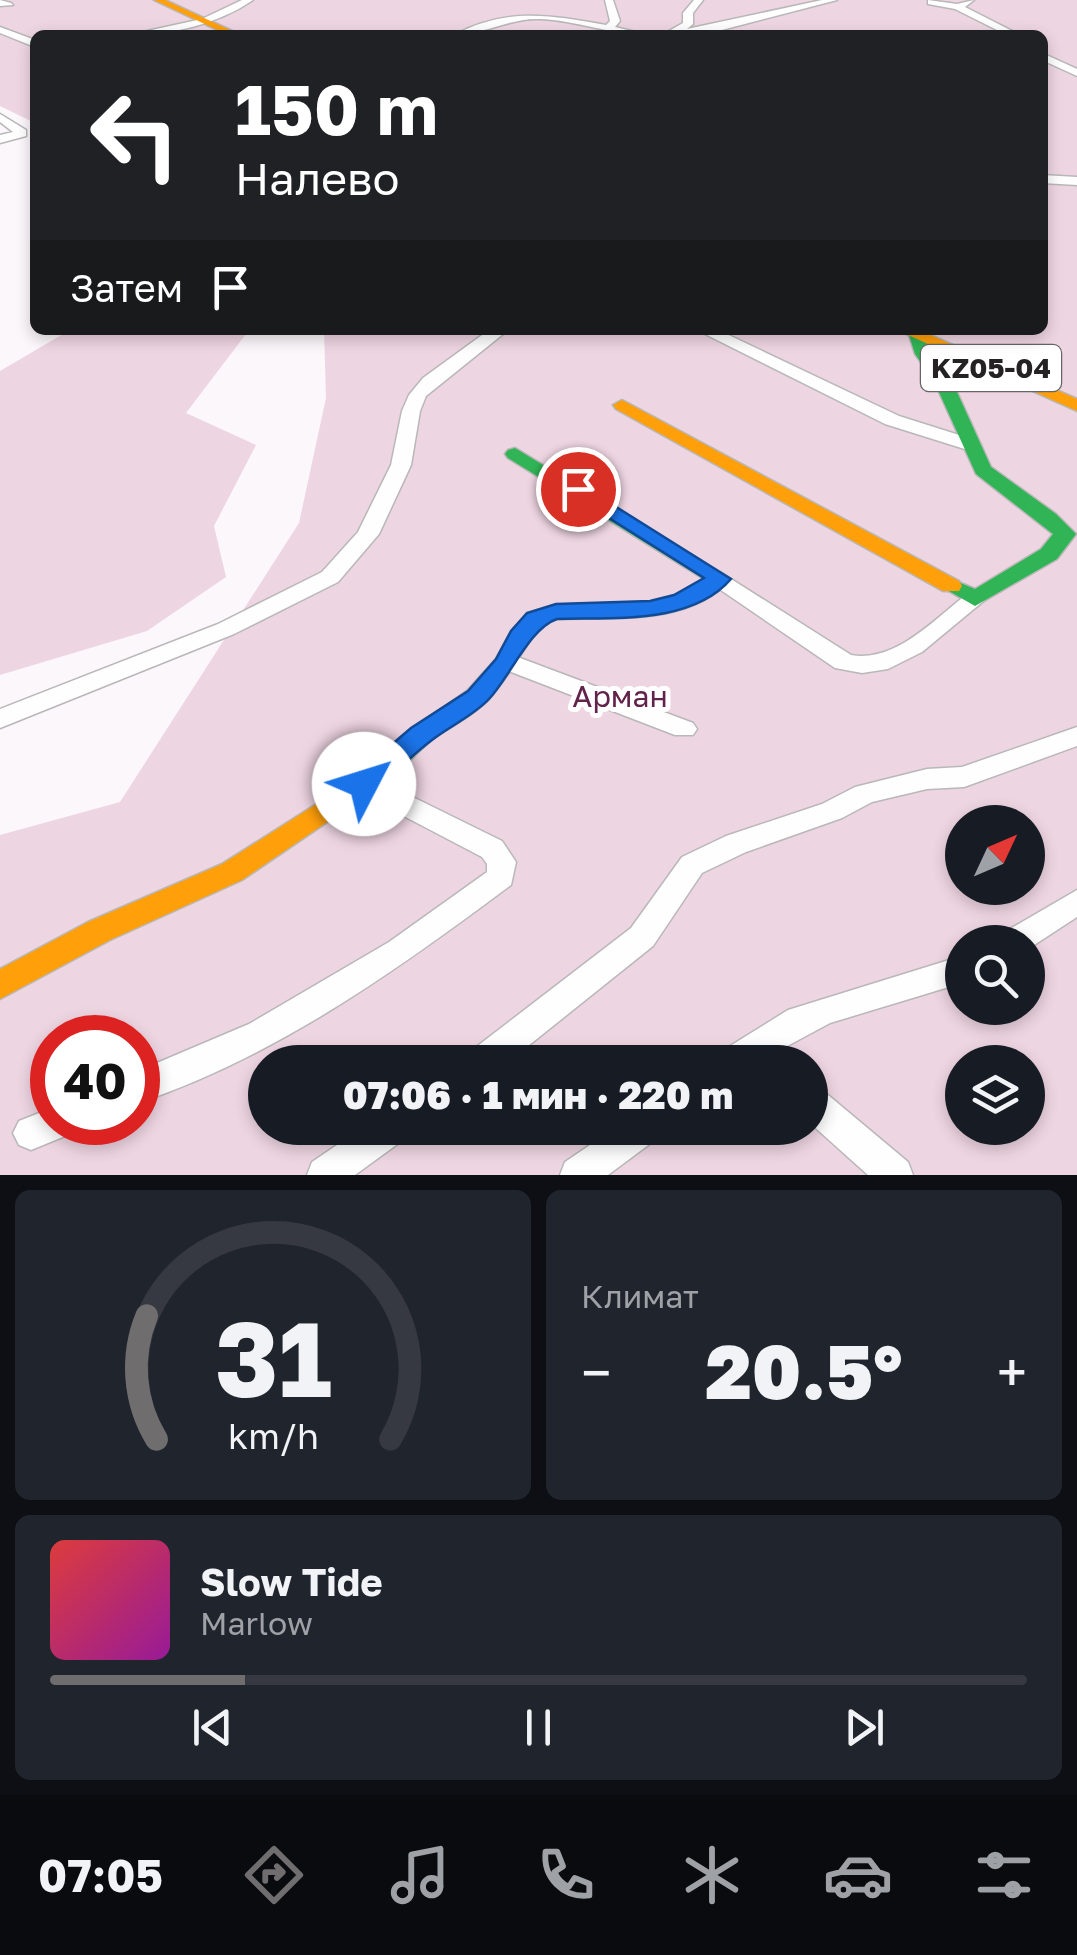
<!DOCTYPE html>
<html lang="ru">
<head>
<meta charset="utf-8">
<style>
	:root { --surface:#171b24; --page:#20242c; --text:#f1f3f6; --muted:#9ea1a6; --line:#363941; --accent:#706d6e }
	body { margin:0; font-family:"Golos Text",sans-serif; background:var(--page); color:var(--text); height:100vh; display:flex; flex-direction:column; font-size:38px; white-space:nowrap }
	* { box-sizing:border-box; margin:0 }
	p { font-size:32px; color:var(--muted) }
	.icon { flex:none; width:55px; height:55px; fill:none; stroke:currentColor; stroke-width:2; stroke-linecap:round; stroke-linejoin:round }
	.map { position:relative; height:1175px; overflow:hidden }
	.side { display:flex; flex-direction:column; gap:15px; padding:15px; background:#0d0f14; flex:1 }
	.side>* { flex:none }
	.banner { position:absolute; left:30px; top:30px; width:1018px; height:305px; border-radius:15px; box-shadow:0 5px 15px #0003; background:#202124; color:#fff; overflow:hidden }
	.needle { width:65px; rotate:46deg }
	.buttons { position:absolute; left:945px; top:805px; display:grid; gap:20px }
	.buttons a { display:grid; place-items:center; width:100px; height:100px; border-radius:50%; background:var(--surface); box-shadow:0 5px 15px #0003; font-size:50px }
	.speed { position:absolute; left:30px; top:1015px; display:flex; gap:20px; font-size:50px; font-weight:700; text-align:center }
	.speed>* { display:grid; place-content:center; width:130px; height:130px; border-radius:50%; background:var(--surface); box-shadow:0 5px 15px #0003; line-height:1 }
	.speed .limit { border:15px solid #d22; background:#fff; color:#111 }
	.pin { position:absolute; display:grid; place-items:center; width:85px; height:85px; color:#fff; margin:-42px; border:5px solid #fff; border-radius:50%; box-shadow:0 2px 10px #0007 }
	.me { position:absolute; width:110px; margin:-55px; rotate:50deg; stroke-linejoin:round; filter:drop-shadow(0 0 8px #0008) }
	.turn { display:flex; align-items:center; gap:35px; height:210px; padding:0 40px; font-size:45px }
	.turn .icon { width:130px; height:130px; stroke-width:2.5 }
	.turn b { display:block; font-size:70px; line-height:85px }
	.then { display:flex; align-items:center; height:95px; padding:0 40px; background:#0003; gap:20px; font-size:38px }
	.big { font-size:75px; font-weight:800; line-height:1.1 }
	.side .tile { flex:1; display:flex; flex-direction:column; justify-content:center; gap:15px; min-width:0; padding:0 35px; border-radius:15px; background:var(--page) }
	.side .dial { align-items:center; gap:0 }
	.dial svg { height:260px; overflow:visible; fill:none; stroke:var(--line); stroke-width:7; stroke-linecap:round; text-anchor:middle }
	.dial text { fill:var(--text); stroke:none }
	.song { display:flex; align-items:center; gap:30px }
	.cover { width:120px; height:120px; border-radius:15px; background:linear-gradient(135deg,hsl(0 70% 55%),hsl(300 70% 35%)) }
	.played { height:10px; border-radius:5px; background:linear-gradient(90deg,var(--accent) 20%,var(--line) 20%) }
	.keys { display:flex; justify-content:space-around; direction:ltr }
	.heat { display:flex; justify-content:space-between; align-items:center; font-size:55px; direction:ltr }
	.side .tiles { flex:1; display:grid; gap:15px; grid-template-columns:1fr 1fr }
	.tile:last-child { grid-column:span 2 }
	.trip { position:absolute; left:248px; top:1045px; width:580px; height:100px; border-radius:50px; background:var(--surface); box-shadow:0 5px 15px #0003; font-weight:800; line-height:100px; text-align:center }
	.dock { display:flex; height:160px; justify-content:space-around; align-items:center; background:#090b0e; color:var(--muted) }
	.dock .icon { width:70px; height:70px }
	.dock .active { color:var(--accent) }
	.dock b { font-size:45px; color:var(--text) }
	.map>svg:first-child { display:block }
</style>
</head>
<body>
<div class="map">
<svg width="1077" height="1175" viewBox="0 0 1077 1175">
	<rect width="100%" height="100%" fill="#fcf7fa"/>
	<path fill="#eed5e2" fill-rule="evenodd" d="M 0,0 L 1077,0 L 1077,1175 L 0,1175 L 0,835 L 120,802 L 299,523 L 326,398 L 324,330 L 1042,330 L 1042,35 L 35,35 L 35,123 L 0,106 ZM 962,822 L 1028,822 L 1028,888 L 962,888 ZM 962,942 L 1028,942 L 1028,1008 L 962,1008 ZM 52,1038 L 138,1038 L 138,1122 L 52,1122 ZM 265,1062 L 810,1062 L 810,1128 L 265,1128 ZM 962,1062 L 1028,1062 L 1028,1128 L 962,1128 Z
		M 70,330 L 249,330 L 186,413 L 256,445 L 214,526 L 226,577 L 147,631 L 0,675 L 0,371 Z"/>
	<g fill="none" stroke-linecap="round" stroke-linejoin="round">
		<g stroke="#b9b7b8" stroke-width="3">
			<path id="street" d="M 0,0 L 11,3 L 13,5 L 0,6 Z
				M 242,0 L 253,0 C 218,24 172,35 129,35 L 202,19 Z
				M 605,0 L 613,0 L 620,21 L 615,27 L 648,35 C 611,35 576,20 539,19 C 510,18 483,35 454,35 C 507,7 550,15 606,25 L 610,21 Z
				M 694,0 L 703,0 L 693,13 L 693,24 L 687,29 L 822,0 L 837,0 L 718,31 L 662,35 L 683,23 L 683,13 Z
				M 928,0 L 957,4 L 974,0 L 965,7 L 1020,35 L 1007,35 L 955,9 L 928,4 Z
				M 0,27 L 35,40 L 35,47 L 0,33 Z
				M 1042,53 L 1077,69 L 1077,76 L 1042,60 Z
				M 0,114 L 26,130 L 26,136 L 0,143 L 0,135 L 13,132 L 0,122 Z
				M 1042,175 L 1077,177 L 1077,185 L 1042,183 Z
				M 489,330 L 508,330 L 426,396 L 420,411 L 411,465 L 379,534 L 338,582 L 234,634 L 0,728 L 0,709 L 218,624 L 322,572 L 358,532 L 391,465 L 402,411 L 409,395 L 423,378 Z
				M 697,330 L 718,330 L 899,416 L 978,441 L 981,445 L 971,451 L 885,424 Z
				M 720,572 L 851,655 C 895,663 935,619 967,594 L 975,592 L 986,599 L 922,652 L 888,669 L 862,673 L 835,668 L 712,584 L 709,579 Z
				M 507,653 L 693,723 L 697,729 L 693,735 L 675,735 L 498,667 L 495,661 Z
				M 1077,727 L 1077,746 L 964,787 L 927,789 L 872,802 L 842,818 L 746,852 L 702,873 L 653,946 L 508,1062 L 466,1062 L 471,1051 L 631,928 L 682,857 L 726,836 L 822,804 L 855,787 L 927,769 L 962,767 Z
				M 364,773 L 502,841 L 516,862 L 511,885 C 396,971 275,1057 138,1103 L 138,1071 L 249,1024 L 389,942 L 487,872 L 487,864 L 482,857 L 354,790 L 350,783 L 354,776 Z
				M 1077,890 L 1077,917 L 1028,949 L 1028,942 L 999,942 L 1003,933 Z
				M 962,956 L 962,983 L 830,1023 L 778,1051 L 783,1062 L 717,1062 L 722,1051 L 788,1010 Z
				M 810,1085 L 822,1090 L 908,1162 L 913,1175 L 868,1175 L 810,1123 Z
				M 52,1108 L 52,1122 L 75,1122 L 70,1134 L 31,1150 L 19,1145 L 13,1133 L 19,1121 Z
				M 362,1128 L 408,1128 L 403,1140 L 355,1175 L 307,1175 L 312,1162 Z
				M 615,1128 L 660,1128 L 655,1140 L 608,1175 L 560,1175 L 565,1162 Z"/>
		</g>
		<g stroke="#b9b7b8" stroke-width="3">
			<path id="fast" d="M 917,330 L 925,335 L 932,354 L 952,381 L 991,467 L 1056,514 L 1076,534 L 1057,559 L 975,606 L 940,586 L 951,579 L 975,589 L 1041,549 L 1053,534 L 976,474 L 934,381 L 915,354 L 909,335 Z
				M 515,448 L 731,579 C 690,626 612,617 556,619 L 543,623 C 523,648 510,676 488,700 C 472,717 448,727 430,741 C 409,759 371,808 341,799 L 337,792 L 341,785 L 372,765 L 412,729 L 467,691 L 496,659 L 511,632 L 527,613 L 555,605 L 650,602 L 674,596 L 704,579 L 508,458 L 505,454 L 508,450 Z"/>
		</g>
		<g stroke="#b9b7b8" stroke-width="3">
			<path id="slow" d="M 154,0 L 165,0 L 241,35 L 228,35 Z
				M 897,330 L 919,330 L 1077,399 L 1077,411 Z
				M 622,400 L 959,581 L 962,586 L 959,591 L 943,591 L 616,409 L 613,405 Z
				M 351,782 L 361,785 L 365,792 L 361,799 L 242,880 L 110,940 L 0,999 L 0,969 L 88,922 L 222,864 Z"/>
		</g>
		<use href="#street" fill="#fffefe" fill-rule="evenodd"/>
		<use href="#fast" fill="#30b455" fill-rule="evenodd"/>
		<use href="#slow" fill="#ff9f0a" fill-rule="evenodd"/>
	</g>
	<path fill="#1a73e8" stroke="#114b97" stroke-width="2.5" d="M 578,483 L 731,579 C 691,625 613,617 557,619 C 530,628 511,675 489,699 C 473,716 450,726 432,740 C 412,755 393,774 374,791 L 355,791 L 351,784 L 355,776 L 411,728 L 468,691 L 496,659 L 511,631 L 527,613 L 556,604 L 650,601 L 674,595 L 704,578 L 571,494 L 571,485 Z"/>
	<g text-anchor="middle" stroke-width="10" stroke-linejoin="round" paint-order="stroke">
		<rect fill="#fff" stroke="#666465" stroke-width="2.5" x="921" y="345" width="140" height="46" rx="8"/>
		<g font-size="28" font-weight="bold" fill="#242223">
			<text x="991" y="378">KZ05-04</text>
		</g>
		<g font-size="30" fill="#62234a" stroke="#fff">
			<text x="620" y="707">Арман</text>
		</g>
	</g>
</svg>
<div class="buttons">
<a><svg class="needle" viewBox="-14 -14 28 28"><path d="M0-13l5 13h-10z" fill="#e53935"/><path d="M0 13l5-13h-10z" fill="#9ea1a6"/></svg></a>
<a><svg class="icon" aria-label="search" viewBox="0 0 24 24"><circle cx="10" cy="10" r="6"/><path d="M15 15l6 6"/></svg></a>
<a><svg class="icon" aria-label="layers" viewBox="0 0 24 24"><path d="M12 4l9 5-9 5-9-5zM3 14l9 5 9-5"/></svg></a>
</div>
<div class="speed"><div class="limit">40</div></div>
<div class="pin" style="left:578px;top:489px;background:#d93025"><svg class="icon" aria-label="arrive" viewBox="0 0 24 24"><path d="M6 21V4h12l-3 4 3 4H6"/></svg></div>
<svg class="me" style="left:364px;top:784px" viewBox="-20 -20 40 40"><circle r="19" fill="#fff"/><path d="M0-13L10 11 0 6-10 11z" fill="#1a73e8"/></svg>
<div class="trip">07:06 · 1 мин · 220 m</div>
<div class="banner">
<div class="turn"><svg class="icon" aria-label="left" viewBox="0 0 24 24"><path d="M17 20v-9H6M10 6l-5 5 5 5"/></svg><div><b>150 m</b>Налево</div></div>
<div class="then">Затем<svg class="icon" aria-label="arrive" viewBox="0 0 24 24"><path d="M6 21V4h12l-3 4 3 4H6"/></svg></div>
</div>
</div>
<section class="side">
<div class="tiles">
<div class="tile dial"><svg viewBox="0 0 100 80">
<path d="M14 69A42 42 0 1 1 86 69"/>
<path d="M14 69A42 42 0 0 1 11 31" stroke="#706d6e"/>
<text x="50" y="56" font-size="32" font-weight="700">31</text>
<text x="50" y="72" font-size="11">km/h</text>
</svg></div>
<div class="tile"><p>Климат</p>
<div class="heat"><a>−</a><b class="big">20.5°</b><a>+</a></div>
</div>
<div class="tile">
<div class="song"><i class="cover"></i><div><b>Slow Tide</b><p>Marlow</p></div></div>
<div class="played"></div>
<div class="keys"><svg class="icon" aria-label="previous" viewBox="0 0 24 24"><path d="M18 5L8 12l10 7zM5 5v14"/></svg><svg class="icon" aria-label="pause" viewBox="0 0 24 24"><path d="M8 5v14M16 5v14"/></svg><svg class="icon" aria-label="next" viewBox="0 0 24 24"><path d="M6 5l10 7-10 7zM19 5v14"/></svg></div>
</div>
</div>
</section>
<nav class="dock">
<b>07:05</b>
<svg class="icon active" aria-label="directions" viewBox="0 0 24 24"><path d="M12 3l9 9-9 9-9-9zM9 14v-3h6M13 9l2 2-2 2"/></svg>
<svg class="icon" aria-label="music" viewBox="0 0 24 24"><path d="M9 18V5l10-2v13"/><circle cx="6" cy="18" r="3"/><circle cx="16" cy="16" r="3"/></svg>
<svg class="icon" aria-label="phone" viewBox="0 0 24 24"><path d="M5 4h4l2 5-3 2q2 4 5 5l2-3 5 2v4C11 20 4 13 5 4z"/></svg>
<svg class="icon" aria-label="climate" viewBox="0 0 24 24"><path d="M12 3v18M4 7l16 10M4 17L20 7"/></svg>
<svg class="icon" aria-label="car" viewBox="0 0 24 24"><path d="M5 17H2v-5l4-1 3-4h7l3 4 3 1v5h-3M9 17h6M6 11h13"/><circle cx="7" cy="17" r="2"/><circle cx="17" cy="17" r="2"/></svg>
<svg class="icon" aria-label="filters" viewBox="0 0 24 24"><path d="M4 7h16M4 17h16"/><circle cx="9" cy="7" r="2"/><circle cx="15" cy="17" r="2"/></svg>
</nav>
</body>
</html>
